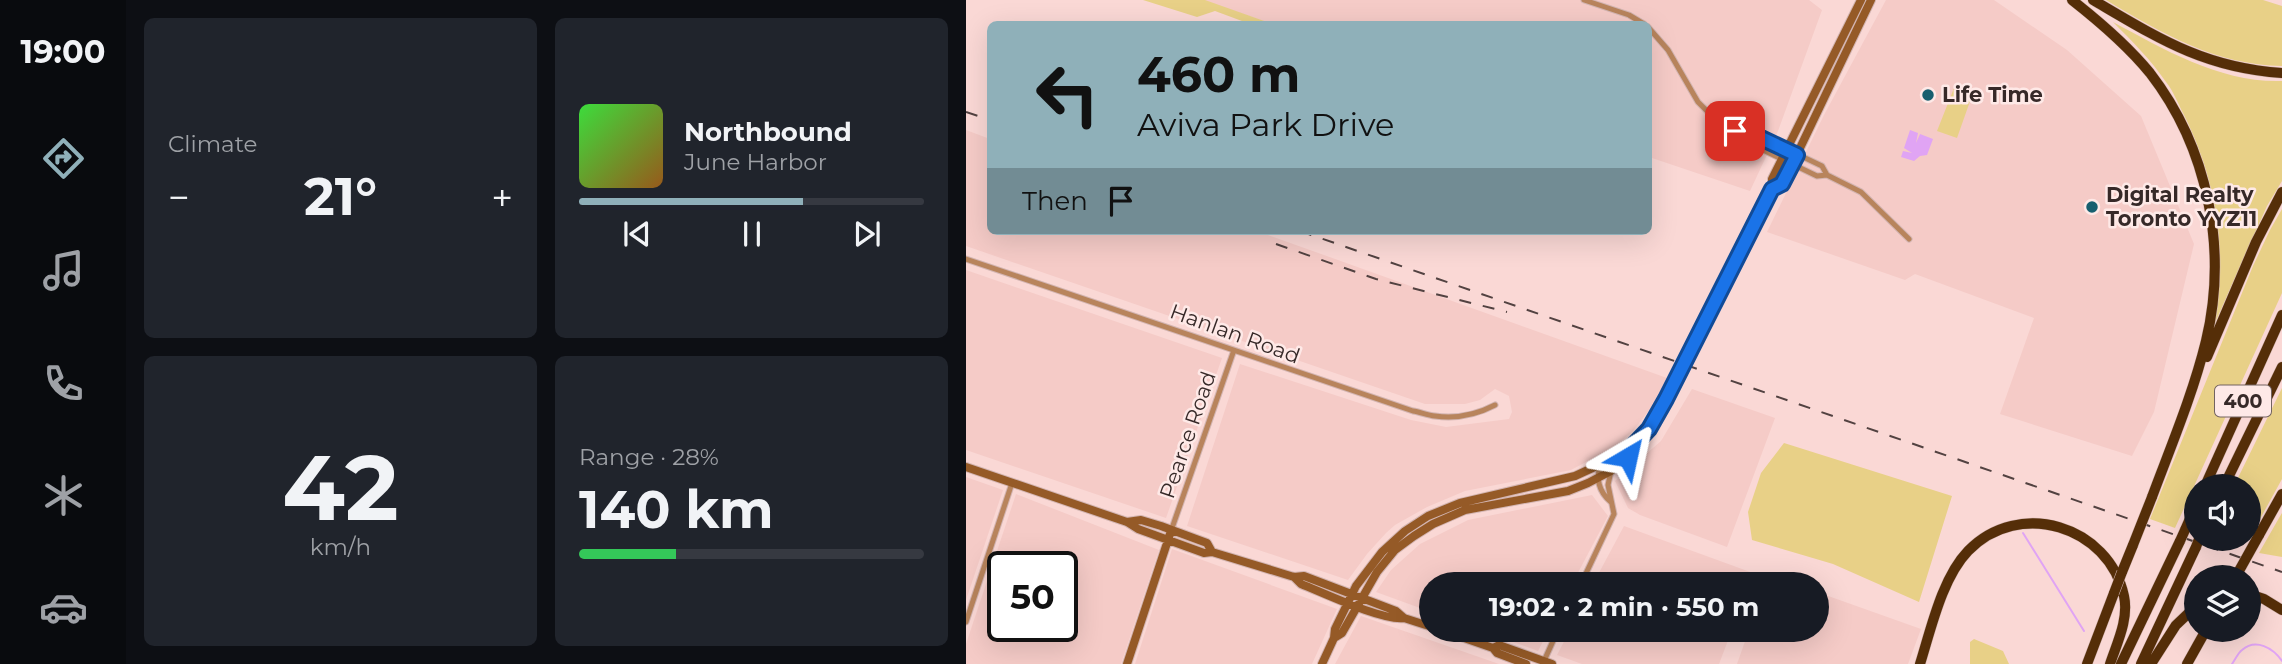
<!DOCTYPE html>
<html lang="en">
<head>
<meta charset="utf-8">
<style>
	:root { --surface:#171b24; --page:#20242c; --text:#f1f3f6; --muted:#9ea1a6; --line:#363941; --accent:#8fb0b9 }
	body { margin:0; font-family:Montserrat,sans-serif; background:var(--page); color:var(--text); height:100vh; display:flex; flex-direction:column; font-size:26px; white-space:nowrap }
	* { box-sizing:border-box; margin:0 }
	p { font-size:23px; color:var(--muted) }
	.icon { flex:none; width:38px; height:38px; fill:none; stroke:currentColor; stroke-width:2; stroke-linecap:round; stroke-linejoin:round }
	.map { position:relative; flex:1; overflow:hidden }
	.panel { display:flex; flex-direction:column; gap:18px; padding:18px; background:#0d0f14; width:840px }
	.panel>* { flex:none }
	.guide { position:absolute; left:21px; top:21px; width:665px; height:214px; border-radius:10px; box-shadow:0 7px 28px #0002; background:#8fb0b9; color:#111; overflow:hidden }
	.tools { position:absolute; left:1218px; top:474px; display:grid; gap:14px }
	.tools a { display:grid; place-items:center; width:77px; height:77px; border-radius:50%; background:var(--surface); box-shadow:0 7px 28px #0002; font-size:35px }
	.speed { position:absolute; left:21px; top:551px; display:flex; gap:14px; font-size:35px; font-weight:700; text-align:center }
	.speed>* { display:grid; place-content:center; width:91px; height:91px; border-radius:50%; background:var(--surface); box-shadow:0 7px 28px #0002; line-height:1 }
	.speed .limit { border:4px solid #111; border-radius:10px; background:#fff; color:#111 }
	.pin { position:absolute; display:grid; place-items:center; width:60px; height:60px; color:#fff; margin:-30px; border-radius:14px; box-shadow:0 4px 10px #0006 }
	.me { position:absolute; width:77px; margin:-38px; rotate:36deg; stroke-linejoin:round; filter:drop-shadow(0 0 5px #0008) }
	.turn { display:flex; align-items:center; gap:24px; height:147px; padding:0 35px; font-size:32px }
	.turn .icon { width:91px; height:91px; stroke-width:2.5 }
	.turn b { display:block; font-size:49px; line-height:60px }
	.then { display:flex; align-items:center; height:66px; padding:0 35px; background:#0003; gap:14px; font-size:26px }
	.big { font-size:52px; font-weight:700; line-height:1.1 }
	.panel .tile { flex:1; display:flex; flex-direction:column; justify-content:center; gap:10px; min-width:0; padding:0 24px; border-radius:10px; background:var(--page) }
	.panel .dial { align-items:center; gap:0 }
	.dial b { font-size:91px; line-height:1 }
	.song { display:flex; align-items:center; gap:21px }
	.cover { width:84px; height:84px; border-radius:10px; background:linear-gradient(135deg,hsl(120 70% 55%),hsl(30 70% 35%)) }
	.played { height:7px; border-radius:4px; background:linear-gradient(90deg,var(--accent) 65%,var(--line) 65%) }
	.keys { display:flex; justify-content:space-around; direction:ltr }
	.heat { display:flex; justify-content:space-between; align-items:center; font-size:38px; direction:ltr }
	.charge { height:10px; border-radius:5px; background:linear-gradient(90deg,#34c759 28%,var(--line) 0) }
	.panel .tiles { flex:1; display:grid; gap:18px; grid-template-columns:repeat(2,1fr) }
	.trip { position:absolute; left:453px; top:572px; width:410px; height:70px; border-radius:35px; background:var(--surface); box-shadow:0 7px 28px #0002; font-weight:700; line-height:70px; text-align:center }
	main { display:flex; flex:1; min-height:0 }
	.tab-bar { display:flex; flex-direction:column; width:126px; justify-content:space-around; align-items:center; background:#090b0e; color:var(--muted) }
	.tab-bar .icon { width:49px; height:49px }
	.tab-bar .current { color:var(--accent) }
	.tab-bar b { font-size:32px; color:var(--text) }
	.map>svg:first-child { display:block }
</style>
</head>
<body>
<main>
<nav class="tab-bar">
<b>19:00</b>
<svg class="icon current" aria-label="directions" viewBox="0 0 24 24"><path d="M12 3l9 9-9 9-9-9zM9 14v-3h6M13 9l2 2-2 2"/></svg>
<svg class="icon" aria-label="music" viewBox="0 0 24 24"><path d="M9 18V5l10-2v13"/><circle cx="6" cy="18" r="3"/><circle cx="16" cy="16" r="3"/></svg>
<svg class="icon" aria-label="phone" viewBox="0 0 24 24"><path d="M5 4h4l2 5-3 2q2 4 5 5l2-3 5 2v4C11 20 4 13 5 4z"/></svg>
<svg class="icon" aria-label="climate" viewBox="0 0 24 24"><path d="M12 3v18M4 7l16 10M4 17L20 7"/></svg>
<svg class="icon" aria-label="car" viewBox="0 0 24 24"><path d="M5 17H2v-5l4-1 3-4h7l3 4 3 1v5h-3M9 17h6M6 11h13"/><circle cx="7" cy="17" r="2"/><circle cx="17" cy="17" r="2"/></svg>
</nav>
<section class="panel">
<div class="tiles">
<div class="tile"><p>Climate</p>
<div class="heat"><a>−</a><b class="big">21°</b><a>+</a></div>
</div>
<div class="tile">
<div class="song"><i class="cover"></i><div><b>Northbound</b><p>June Harbor</p></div></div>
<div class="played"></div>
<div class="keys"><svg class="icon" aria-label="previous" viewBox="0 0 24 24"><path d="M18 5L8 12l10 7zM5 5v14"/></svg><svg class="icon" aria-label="pause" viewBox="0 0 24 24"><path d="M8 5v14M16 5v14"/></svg><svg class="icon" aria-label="next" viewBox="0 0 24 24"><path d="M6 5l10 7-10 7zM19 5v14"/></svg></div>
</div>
<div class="tile dial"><b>42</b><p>km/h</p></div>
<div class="tile"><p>Range · 28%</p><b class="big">140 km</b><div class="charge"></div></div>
</div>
</section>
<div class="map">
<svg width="1316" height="664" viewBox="0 0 1316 664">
	<rect width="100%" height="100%" fill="#fad8d5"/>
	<path fill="#f5cbc7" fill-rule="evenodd" d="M 235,0 L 843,0 L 856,10 L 812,131 L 784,191 L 683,157 L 682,24 L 307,24 Z
		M 920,0 L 1028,0 L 1101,50 L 1175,116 L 1228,244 L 1188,412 L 1166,456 L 1034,414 L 1068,318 L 949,274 L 939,280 L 801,232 L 858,115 Z
		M 0,130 L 24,139 L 24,231 L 291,231 L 701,378 L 687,405 L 667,431 L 646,448 L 605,470 L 499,491 L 461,507 L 429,525 L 420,533 L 401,554 L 382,580 L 221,526 L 274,364 L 445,420 L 480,427 L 543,419 L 546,412 L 543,396 L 529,389 L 514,400 L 499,404 L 459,404 L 0,246 Z
		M 0,270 L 256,358 L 200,518 L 0,450 Z
		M 726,389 L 809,418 L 761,547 L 674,515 L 662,508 L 649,481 L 695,441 Z
		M 0,477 L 37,490 L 0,600 Z
		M 50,494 L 193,550 L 155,664 L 0,664 L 0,644 ZM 37,567 L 96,567 L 96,626 L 37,626 Z
		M 626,495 L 642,516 L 606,584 L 466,584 L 465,612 L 410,592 L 425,570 L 454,544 L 502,520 Z
		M 658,526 L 787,573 L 783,584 L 627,584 Z
		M 206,549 L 371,609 L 346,664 L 169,664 Z
		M 851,592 L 955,629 L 942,664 L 771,664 L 783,630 L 850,630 Z
		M 395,616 L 533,664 L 369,664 Z
		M 515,630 L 583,630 L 572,651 Z
		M 604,630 L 766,630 L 753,664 L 616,664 L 591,655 Z"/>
	<path fill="#e8d087" d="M 177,0 L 239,0 L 307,24 L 284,24 L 249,11 L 231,17 Z
		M 1140,0 L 1297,0 L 1316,6 L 1316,66 C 1250,65 1195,33 1140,0 Z
		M 1147,22 C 1199,50 1255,83 1316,81 L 1316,181 L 1301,206 L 1245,332 C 1263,257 1252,184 1218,115 C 1212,104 1208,92 1200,82 C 1185,60 1166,41 1147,22 Z
		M 990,83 L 1008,90 L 991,138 L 971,131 Z
		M 1316,209 L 1316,293 L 1209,528 L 1184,519 L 1287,266 L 1304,230 Z
		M 1316,388 L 1316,479 L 1283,539 L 1283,486 L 1268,486 Z
		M 818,443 L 986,496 L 953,602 L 867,564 L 786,540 L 782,512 L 795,473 Z
		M 1316,513 L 1316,557 L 1293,553 L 1313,518 Z
		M 1008,639 L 1037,651 L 1043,664 L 1004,664 L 1004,642 Z"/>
	<path fill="#e0a4f4" d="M 944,130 L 952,133 L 950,143 L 954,134 L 967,139 L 961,155 L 954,156 L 948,161 L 935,157 L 937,151 L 946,153 L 938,148 Z"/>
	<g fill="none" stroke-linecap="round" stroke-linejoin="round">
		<path stroke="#e0a4f4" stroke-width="2" d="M 1057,533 L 1118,631
			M 1266,664 C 1269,660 1272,653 1276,650 C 1290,638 1307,648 1316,661"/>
		<g stroke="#d3b5b2" stroke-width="7">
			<path id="street" d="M 618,0 L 663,15 L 678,24
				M 682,27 L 702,50 L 732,102 L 746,116 L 784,138 L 791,147 L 851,176 L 861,175
				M 784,138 L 795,137 L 856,166 L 861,175 L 895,192 L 943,239
				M 0,259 L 447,411 C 454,412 461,415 469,416 C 491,419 510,415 529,405
				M 635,464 C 629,478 633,492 645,502
				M 205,531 L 268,350
				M 615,584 L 648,514 L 642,485 L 645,471
				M 0,622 L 46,483
				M 578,661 L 592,630"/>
		</g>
		<g stroke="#d3b5b2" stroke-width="10">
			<path id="secondary" d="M 806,189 L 815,184 L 823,171 L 905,0
				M 731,337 L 806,189 L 806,179 L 895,0
				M 0,467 L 161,522 L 172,529 L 238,553 L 246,552 L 328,577 L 338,576 L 430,611 L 438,618 L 466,627
				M 161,522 L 175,520 L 195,526 L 241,543 L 246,552
				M 328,577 L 335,584 C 358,593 416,621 438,618
				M 475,630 L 527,648 L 531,653 L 560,664
				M 368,638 L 376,633 L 411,572 L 429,550 L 448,536 L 467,524 L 499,510 L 602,491 L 622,483 L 645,471 L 662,457 L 664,449 L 683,429 L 710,380
				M 527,648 L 533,645 L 586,664
				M 161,664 L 205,531
				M 356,664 L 368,638 L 369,629 L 390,586 L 416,552 L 439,531 L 462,516 L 494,503 L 609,476 L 635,464 L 655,451 L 664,449"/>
		</g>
		<g stroke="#d3b5b2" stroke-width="11">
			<path id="highway" d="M 1106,0 C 1134,22 1162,46 1184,73 C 1242,148 1262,249 1240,341 C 1227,394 1205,446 1186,497
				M 1127,0 C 1192,38 1238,68 1316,73
				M 1241,357 L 1290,242 L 1316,192
				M 1239,486 L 1316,315
				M 1258,486 L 1316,367
				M 1219,530 L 1230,505
				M 1293,535 L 1316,494
				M 1156,572 L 1167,545
				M 1283,594 L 1298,599 L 1316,610
				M 954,664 C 965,629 976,578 1002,551 C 1053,498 1143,526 1158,596 C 1163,619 1151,643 1144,664
				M 1121,664 L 1148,593
				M 1155,664 L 1214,541
				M 1175,664 L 1230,547
				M 1185,664 L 1210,625 L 1230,606
				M 1221,664 L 1240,630"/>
		</g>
		<use href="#street" stroke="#b8845c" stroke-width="5"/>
		<use href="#secondary" stroke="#955a27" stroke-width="8"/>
		<use href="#highway" stroke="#552e08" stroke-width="10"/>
		<path stroke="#524241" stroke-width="2" stroke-dasharray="12 12" stroke-linecap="butt" d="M 0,112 L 24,120
			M 334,231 L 1316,572
			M 310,244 L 410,279 L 541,312"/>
		<g stroke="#d3b5b2" stroke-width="10" stroke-linecap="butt">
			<path id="secondary-bridge" d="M 710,380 L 731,337"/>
		</g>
		<g stroke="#d3b5b2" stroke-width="11" stroke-linecap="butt">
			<path id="highway-bridge" d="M 1214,541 L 1219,530
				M 1167,545 L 1186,497
				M 1230,547 L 1233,539
				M 1269,578 L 1293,535
				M 1148,593 L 1156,572"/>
		</g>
		<use href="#secondary-bridge" stroke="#955a27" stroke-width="8"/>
		<use href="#highway-bridge" stroke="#552e08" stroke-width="10"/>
	</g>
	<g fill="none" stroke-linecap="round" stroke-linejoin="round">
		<g stroke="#114b97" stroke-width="18">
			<path id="route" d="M 662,457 L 664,449 L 683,429 L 700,399 L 806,189 L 816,184 L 831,155 L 795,138 L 784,138 L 769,131"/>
		</g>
		<use href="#route" stroke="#1a73e8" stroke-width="12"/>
	</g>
	<g fill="#175f6f" stroke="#fee9e7" stroke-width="2.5">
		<circle cx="962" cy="95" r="7"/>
		<circle cx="1126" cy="207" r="7"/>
	</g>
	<g text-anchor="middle" stroke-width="5" stroke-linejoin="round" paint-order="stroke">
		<rect fill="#fee9e7" stroke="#726361" stroke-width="2" x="1249" y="385.5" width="56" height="31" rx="5"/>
		<g font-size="19" font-weight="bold" fill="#362928">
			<text x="1277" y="408">400</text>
		</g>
		<g font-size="21" font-weight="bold" fill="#362928" stroke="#fee9e7" text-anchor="start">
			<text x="976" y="102">Life Time</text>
			<text x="1140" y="202">Digital Realty<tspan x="1140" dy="24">Toronto YYZ11</tspan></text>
		</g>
		<g font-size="21" fill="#362928" stroke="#fee9e7">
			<text transform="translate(269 334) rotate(20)" y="7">Hanlan Road</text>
			<text transform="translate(222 435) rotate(-71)" y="7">Pearce Road</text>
		</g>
	</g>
</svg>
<div class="tools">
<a><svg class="icon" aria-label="sound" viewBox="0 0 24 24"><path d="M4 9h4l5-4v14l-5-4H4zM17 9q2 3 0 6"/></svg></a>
<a><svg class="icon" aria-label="layers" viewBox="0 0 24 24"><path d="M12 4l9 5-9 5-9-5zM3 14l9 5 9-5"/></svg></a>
</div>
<div class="speed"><div class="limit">50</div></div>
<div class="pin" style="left:769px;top:131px;background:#d93025"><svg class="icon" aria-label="arrive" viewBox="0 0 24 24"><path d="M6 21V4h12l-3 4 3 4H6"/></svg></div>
<svg class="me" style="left:662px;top:457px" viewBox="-20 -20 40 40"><path d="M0-17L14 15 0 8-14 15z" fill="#1a73e8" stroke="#fff" stroke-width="4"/></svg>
<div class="trip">19:02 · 2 min · 550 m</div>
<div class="guide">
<div class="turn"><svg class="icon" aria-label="left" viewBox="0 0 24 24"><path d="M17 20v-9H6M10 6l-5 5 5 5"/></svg><div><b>460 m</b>Aviva Park Drive</div></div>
<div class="then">Then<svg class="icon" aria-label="arrive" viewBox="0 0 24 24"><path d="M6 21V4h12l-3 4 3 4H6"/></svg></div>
</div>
</div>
</main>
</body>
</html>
